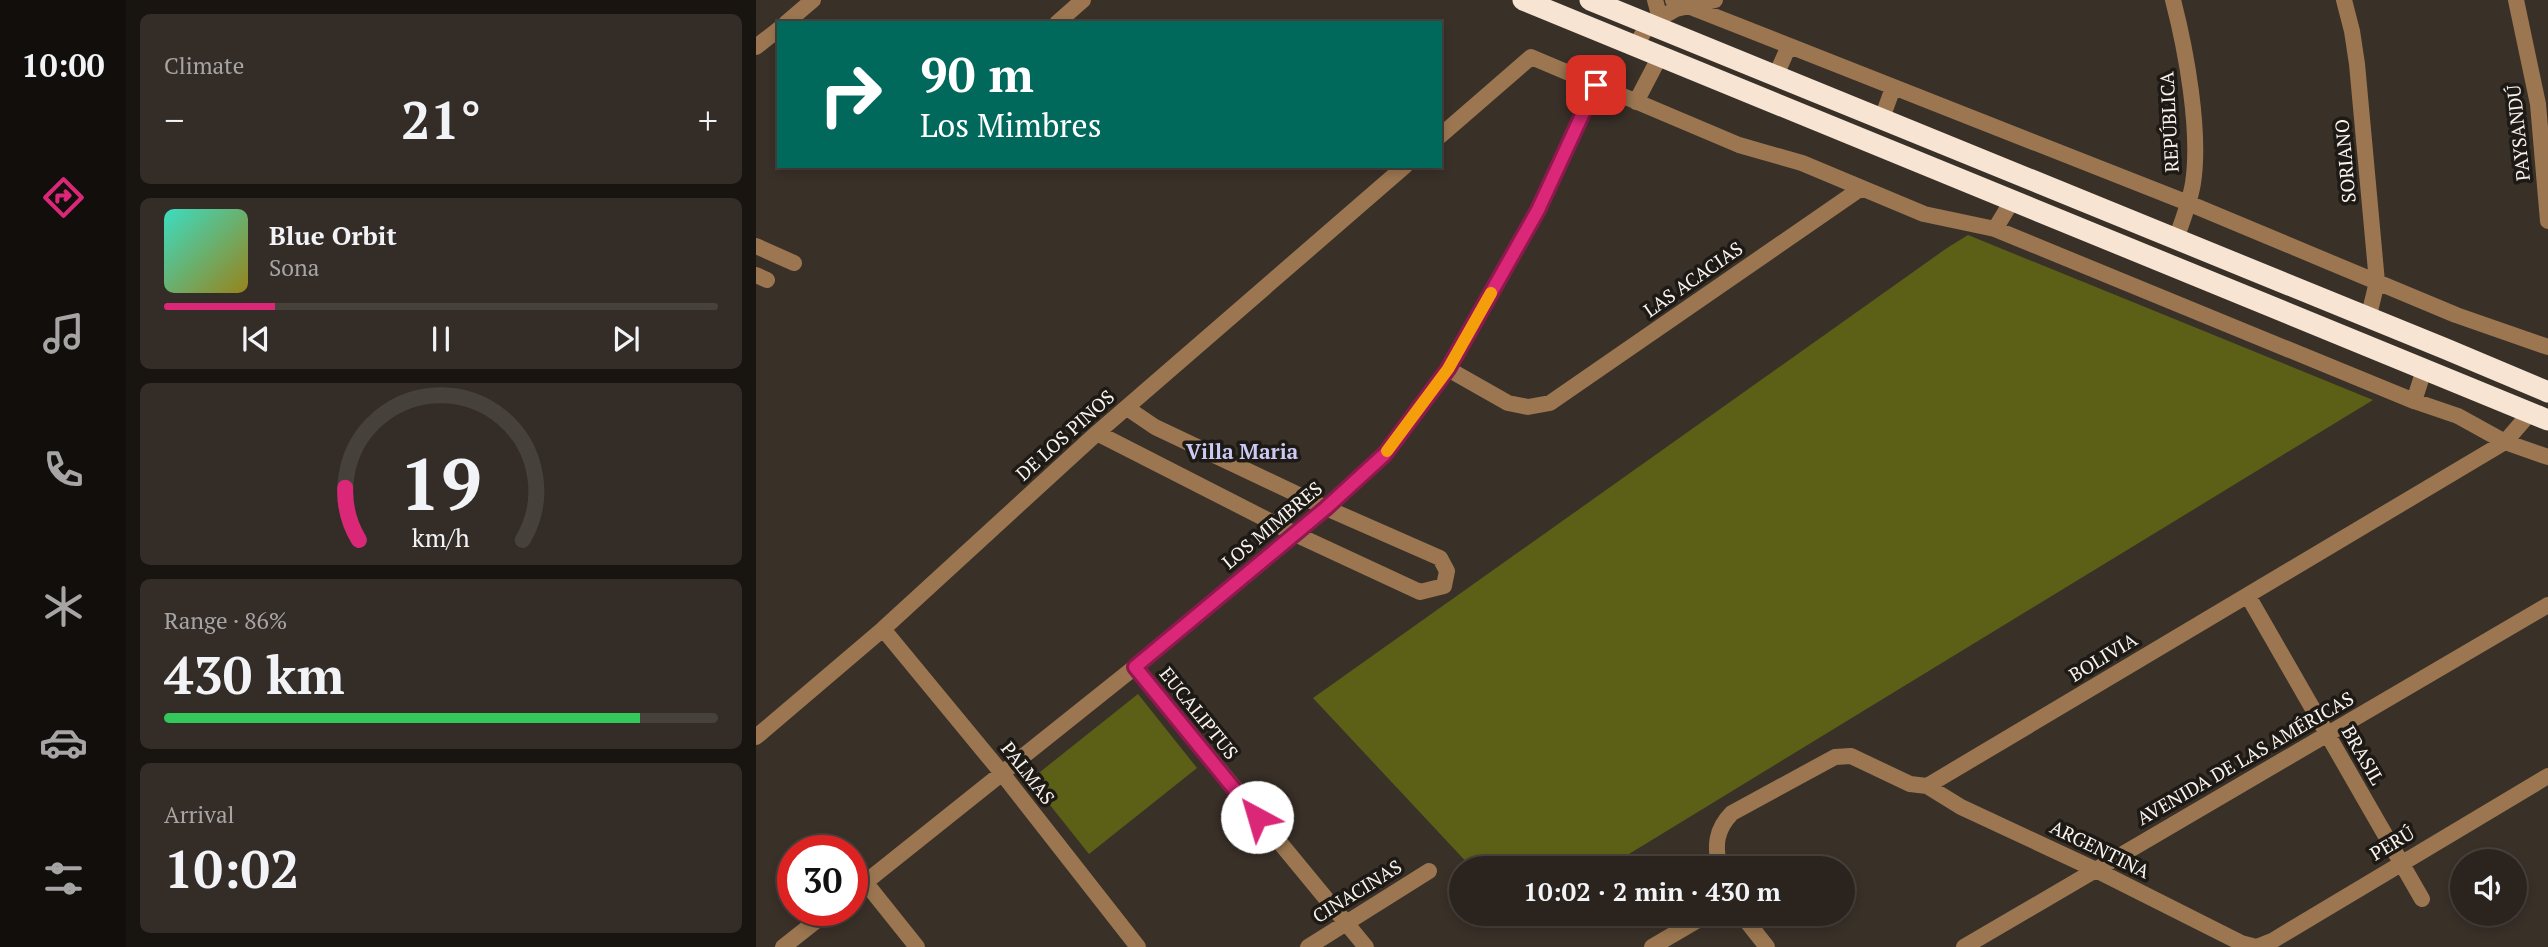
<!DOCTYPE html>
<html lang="en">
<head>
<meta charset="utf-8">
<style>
	:root { --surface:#2b241e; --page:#332c27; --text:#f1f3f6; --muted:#a6a4a4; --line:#47413c; --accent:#db2777 }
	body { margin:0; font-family:"PT Serif",serif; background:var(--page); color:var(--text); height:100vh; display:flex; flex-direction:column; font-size:26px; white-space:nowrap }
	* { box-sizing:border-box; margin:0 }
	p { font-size:23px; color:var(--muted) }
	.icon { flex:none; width:38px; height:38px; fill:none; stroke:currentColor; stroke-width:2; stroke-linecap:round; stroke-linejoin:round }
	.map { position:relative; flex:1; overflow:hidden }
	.details { display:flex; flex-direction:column; gap:14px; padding:14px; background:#181410; width:630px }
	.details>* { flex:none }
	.guide { position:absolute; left:21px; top:21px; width:665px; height:147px; border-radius:0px; box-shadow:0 4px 10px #0003,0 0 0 2px var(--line); background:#00695c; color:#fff; overflow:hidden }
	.tools { position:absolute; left:1694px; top:849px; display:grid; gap:14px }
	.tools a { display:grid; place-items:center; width:77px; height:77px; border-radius:50%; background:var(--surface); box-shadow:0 4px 10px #0003,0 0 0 2px var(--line); font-size:35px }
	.speed { position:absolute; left:21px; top:835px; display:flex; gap:14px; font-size:35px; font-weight:700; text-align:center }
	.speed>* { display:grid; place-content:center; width:91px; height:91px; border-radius:50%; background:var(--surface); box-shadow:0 4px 10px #0003,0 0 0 2px var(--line); line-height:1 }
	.speed .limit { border:10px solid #d22; background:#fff; color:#111 }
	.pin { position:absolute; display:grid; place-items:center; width:60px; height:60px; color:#fff; margin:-30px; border-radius:14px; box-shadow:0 4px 10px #0006 }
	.me { position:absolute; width:77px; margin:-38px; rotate:321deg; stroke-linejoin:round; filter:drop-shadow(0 0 5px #0008) }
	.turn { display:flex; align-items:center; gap:24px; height:147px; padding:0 28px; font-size:32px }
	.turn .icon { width:91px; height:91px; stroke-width:2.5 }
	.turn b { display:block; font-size:49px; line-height:60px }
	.big { font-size:52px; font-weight:700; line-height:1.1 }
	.details .card { flex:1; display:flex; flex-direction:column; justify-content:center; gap:10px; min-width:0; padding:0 24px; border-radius:10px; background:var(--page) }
	.details .dial { align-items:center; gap:0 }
	.dial svg { height:182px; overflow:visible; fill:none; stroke:var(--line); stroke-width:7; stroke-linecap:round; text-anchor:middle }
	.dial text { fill:var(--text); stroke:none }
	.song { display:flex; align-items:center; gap:21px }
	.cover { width:84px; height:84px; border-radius:10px; background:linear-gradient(135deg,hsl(170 70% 55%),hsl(50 70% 35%)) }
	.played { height:7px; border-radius:4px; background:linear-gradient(90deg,var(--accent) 20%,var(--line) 20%) }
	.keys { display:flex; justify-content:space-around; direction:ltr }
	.heat { display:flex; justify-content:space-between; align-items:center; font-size:38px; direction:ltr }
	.charge { height:10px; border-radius:5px; background:linear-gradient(90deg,#34c759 86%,var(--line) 0) }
	.trip { position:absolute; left:693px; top:856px; width:406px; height:70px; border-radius:35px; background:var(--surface); box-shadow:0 4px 10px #0003,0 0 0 2px var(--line); font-weight:700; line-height:70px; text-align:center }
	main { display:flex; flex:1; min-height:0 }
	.tabs { display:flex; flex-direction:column; width:126px; justify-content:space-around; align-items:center; background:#110e0c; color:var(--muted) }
	.tabs .icon { width:49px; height:49px }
	.tabs .selected { color:var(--accent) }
	.tabs b { font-size:32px; color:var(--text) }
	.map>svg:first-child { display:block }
</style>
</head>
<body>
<main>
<nav class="tabs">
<b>10:00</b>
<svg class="icon selected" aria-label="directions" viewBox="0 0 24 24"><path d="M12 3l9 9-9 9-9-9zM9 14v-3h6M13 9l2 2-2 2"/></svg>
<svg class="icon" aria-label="music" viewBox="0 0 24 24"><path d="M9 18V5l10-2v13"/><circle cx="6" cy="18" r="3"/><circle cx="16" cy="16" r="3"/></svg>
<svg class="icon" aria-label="phone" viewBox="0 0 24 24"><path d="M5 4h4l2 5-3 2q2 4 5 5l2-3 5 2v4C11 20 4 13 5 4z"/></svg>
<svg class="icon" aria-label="climate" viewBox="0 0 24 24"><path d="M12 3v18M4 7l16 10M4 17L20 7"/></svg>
<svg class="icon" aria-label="car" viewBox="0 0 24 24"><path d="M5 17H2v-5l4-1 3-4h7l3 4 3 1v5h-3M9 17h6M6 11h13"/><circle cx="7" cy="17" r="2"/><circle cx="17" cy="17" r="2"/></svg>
<svg class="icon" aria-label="filters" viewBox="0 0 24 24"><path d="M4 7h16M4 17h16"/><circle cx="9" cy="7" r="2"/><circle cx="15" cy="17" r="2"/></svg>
</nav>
<section class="details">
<div class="card"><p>Climate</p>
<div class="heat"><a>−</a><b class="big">21°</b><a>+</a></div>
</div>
<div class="card">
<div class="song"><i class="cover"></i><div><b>Blue Orbit</b><p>Sona</p></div></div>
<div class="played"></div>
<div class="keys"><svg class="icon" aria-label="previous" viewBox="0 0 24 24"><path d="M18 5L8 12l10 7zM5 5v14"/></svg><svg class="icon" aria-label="pause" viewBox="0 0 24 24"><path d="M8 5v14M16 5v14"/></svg><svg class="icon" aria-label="next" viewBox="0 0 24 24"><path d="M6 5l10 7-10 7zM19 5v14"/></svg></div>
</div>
<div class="card dial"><svg viewBox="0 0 100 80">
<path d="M14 69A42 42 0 1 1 86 69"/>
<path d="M14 69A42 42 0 0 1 8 46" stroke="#db2777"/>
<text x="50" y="56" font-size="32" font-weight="700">19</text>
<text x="50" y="72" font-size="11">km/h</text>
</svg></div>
<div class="card"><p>Range · 86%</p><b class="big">430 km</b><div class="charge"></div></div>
<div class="card"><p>Arrival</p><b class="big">10:02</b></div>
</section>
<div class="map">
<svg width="1792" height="947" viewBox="0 0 1792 947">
	<rect width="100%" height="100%" fill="#393028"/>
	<path fill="#5c6016" d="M 1212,235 L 1617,400 L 850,868 L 716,868 L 557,698 L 1191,248 Z
		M 382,694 L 441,768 L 333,854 L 274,780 Z"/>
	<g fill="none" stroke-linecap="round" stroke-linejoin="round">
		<path stroke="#9b7650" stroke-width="16" d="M 899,0 L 904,18
			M 917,0 L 1432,203 L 1700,315 L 1792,347
			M 1417,0 C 1430,50 1445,131 1437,183 C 1434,202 1426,221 1420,240
			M 1588,0 L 1596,31 L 1601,64 L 1621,282 L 1612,319
			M 1760,0 L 1782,104 L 1792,221
			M 30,23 L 57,0
			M 301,23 L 327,0
			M 879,46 L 893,24 L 920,9 L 959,0
			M 0,47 L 23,29
			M 1020,75 L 1033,46
			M 880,102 L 904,56
			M 1126,118 L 1137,88
			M 684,136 L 775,57 L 983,145 L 1046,163 L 1168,214 L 1239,229 L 1256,201
			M 1239,229 L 1658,401
			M 0,246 L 38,263
			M 0,275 L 11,280
			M 692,369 L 752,403 L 772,407 L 794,403 L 1104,189
			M 1668,370 L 1658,401 L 1702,416 L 1749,442 L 1792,457
			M 341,433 L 539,534 L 664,592 L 688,586 L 691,571 L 684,558 L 570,508 L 399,427 L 371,408
			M 1492,596 L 1666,899
			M 127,629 L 245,772 L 382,947
			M 379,667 L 610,947
			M 0,737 L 127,629 L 341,433 L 649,166
			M 1171,786 L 1205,807 L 1338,869 L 1485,943 L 1500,947
			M 964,868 C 958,846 960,829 976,813 L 1079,757 L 1095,756 L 1154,784 L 1171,786 L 1749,442 L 1774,413
			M 109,882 L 161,947
			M 96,893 L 379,667 L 570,508 L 629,454 L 692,369 L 782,210 L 840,85
			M 985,914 L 1011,947
			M 27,947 L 74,910
			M 552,947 L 673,871
			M 896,947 L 952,914
			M 1208,947 L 1792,605
			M 1501,947 L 1516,941 L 1792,776"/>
		<path stroke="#f7e4d2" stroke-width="21" d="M 767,0 L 1792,420
			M 834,0 L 1690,349 L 1792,392"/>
	</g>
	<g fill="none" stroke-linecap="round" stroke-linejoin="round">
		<g stroke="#8e194d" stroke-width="18">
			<path id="route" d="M 501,817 L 379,667 L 570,508 L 629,454 L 692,369 L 782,210 L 840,85"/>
		</g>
		<use href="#route" stroke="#db2777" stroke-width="12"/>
		<path stroke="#f59e0b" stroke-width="12" d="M 631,451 L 692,369 L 735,293"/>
	</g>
	<g text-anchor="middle" stroke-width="7" stroke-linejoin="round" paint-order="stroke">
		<g font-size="19" fill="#f9f3ee" stroke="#1d1915">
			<text transform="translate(1413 122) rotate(-93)" y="7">REPÚBLICA</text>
			<text transform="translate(1762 133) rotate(-96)" y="7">PAYSANDÚ</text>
			<text transform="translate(1589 161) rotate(-95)" y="7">SORIANO</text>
			<text transform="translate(937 279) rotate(-35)" y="7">LAS ACACIAS</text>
			<text transform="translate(309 435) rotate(-42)" y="7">DE LOS PINOS</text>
			<text transform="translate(516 525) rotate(-40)" y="7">LOS MIMBRES</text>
			<text transform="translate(1347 657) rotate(-31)" y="7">BOLIVIA</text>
			<text transform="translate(443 713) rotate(51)" y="7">EUCALIPTUS</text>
			<text transform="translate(1607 755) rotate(60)" y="7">BRASIL</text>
			<text transform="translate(1489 758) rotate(-30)" y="7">AVENIDA DE LAS AMÉRICAS</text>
			<text transform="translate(272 773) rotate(52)" y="7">PALMAS</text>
			<text transform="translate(1636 843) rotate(-31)" y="7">PERÚ</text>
			<text transform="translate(1344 849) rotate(26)" y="7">ARGENTINA</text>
			<text transform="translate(601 891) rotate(-32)" y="7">CINACINAS</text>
		</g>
		<g font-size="21" font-weight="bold" fill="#ccc9f4" stroke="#1d1915">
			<text x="486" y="459">Villa Maria</text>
		</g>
	</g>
</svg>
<div class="tools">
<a><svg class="icon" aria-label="sound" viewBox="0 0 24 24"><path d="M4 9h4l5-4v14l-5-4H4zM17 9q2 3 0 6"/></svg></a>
</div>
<div class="speed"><div class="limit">30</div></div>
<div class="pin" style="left:840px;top:85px;background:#d93025"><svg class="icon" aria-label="arrive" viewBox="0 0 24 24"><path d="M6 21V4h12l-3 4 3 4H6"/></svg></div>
<svg class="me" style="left:501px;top:817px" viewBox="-20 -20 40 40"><circle r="19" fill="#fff"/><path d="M0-13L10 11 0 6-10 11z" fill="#db2777"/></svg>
<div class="trip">10:02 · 2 min · 430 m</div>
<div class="guide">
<div class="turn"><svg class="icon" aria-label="right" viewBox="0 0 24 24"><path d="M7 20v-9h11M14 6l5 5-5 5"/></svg><div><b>90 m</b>Los Mimbres</div></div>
</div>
</div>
</main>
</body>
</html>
